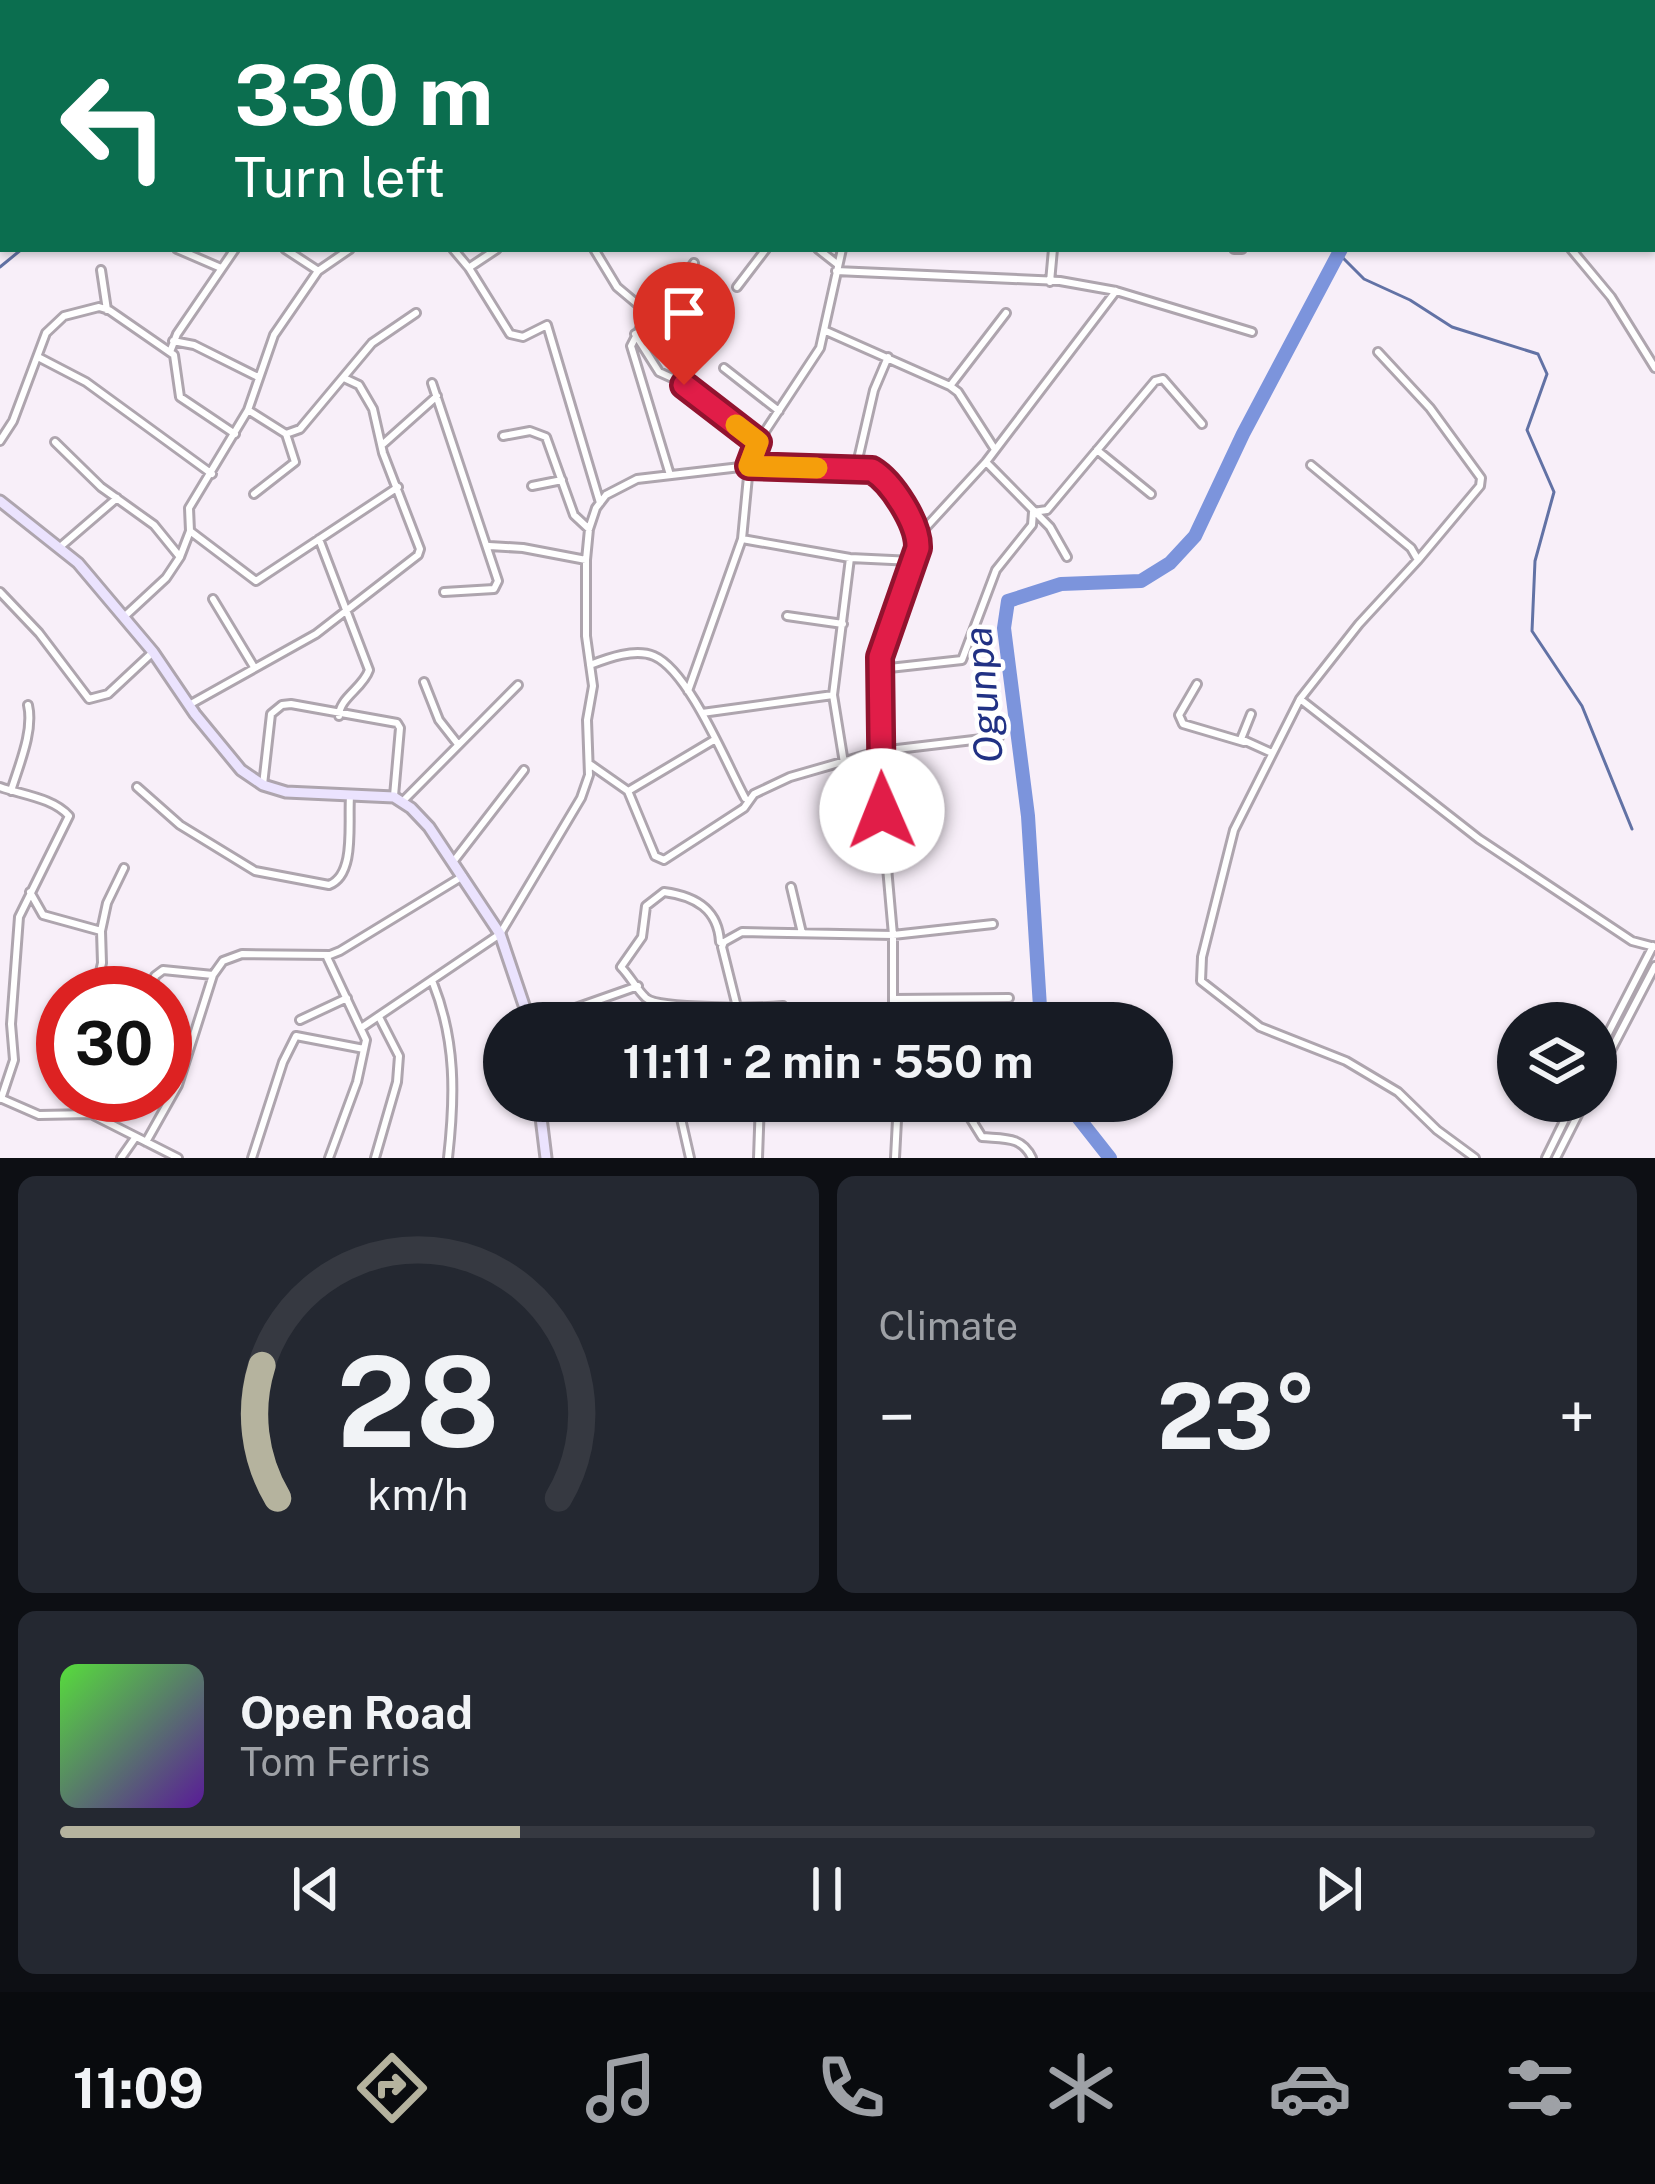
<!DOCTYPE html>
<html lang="en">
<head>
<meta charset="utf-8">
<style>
	:root { --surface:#171b24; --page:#242831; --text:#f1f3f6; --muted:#9ea1a6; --line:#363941; --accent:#b5b39e }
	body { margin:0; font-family:"Public Sans",sans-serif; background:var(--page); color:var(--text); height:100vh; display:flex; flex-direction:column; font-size:45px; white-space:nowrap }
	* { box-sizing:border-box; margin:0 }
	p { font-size:39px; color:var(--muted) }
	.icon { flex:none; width:66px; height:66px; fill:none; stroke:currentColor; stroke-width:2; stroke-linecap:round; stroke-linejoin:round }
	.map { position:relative; height:1158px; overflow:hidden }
	.panel { display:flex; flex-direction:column; gap:18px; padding:18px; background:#0d0f14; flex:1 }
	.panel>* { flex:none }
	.guide { position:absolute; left:0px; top:0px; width:1656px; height:252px; box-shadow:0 3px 9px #0004; background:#0b6e4f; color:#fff; overflow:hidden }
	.controls { position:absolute; left:1497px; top:1002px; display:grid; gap:24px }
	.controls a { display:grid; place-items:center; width:120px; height:120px; border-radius:50%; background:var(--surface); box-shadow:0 3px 9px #0004; font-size:60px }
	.speed { position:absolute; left:36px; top:966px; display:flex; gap:24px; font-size:60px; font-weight:700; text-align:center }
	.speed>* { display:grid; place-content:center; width:156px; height:156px; border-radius:50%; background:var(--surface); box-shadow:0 3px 9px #0004; line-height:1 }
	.speed .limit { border:18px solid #d22; background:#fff; color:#111 }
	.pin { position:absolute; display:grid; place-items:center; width:102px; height:102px; color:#fff; margin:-123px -51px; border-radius:50% 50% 50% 0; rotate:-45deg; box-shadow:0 0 12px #0007 }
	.pin .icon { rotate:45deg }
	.me { position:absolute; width:132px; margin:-66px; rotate:359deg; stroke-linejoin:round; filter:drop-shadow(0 0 9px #0008) }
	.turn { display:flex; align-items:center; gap:42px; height:252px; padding:0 36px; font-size:54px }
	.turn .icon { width:156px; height:156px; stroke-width:2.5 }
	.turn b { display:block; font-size:84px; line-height:102px }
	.big { font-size:90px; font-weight:700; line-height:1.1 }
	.panel .tile { flex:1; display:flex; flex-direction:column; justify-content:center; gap:18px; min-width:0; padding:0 42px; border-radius:18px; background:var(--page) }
	.panel .dial { align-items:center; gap:0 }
	.dial svg { height:312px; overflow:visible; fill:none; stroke:var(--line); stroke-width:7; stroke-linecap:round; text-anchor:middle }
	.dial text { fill:var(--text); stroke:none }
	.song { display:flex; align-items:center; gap:36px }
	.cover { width:144px; height:144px; border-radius:18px; background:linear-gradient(135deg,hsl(110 70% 55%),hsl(270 70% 35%)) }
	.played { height:12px; border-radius:6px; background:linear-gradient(90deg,var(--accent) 30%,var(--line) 30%) }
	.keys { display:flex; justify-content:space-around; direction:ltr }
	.heat { display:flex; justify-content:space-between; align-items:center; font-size:66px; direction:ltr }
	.panel .tiles { flex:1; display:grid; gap:18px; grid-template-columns:1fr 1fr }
	.tile:last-child { grid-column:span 2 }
	.trip { position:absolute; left:483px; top:1002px; width:690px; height:120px; border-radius:60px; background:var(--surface); box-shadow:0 3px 9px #0004; font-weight:700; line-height:120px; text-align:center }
	.tabs { display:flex; height:192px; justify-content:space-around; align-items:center; background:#090b0e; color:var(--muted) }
	.tabs .icon { width:84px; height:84px }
	.tabs .active { color:var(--accent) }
	.tabs b { font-size:54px; color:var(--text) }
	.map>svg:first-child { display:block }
</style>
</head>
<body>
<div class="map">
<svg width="1655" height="1158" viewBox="0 0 1655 1158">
	<rect width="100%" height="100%" fill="#f8eff9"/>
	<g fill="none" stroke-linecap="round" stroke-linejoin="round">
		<path stroke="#6272a5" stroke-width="3" d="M 445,3 L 448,3
			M 578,3 L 582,0
			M 1553,3 L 1561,0
			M 0,202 L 3,200
			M 1339,254 L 1364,279 L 1410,300 L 1452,327 L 1538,354 L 1547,374 L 1527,430 L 1554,492 L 1535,561 L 1532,631 L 1582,706 L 1632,829
			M 0,267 L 22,249"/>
		<path stroke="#7c94dc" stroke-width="14" d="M 1369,0 L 1376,3
			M 1041,1023 L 1028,816 L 1004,628 L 1008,601 L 1061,584 L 1141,581 L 1170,563 L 1195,536 L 1243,434 L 1341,249
			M 1065,1101 L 1110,1158"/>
		<g stroke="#aea5ae" stroke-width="12">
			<path id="street" d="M 162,0 L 163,3
				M 248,0 L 250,3
				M 342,0 L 343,3
				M 719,0 L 721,3
				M 859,0 L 861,3
				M 1027,0 L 1027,3
				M 1074,0 L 1076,3
				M 1224,0 L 1224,3
				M 1285,0 L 1286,3
				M 224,3 L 228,0
				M 659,3 L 663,0
				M 790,3 L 794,0
				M 1098,3 L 1101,0
				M 1202,3 L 1206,0
				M 0,8 L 3,8
				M 0,79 L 3,79
				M 0,130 L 3,129
				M 177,249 L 221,268
				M 285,249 L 317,270
				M 453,249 L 469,268 L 510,334 L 523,337 L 547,325 L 600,503
				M 594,249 L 617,287 L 648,313
				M 818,249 L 837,264
				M 1234,249 L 1242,249
				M 1571,249 L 1611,297 L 1655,368
				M 470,267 L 497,249
				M 101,270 L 107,310
				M 836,271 L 1060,281 L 1116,291 L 1252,332
				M 1050,282 L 1053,249
				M 737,287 L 766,249
				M 826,331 L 950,386 L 958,392 L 994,448
				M 635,334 L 659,372 L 679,381 L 758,442
				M 173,341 L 194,345 L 258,377
				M 170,352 L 177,334 L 235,249
				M 1378,352 L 1430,408 L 1481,478 L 1480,486 L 1418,560
				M 38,357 L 86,382 L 212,474
				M 724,368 L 779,411
				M 432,383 L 498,581 L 494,589 L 444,592
				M 950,386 L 1006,313
				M 248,410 L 286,434 L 295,462 L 254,494
				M 286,434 L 300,429 L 372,343 L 416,313
				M 503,436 L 530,431 L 546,437 L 574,515 L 589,529
				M 0,441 L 13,421 L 46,333 L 64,316 L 99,307 L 109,310 L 174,355 L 180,397 L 235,434
				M 55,442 L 101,487 L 154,525 L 180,557
				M 382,445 L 437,396
				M 1097,450 L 1151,494
				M 986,462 L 1050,527 L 1067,557
				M 1311,465 L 1411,548 L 1418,560 L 1359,624 L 1300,699 L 1234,830 L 1202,957 L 1201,981 L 1260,1027 L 1346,1061 L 1398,1092 L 1437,1130 L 1475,1158
				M 856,468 L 874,390 L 888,357
				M 670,475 L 631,346 L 648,313 L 669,298 L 694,263
				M 532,486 L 562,480
				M 190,531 L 256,581 L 398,487
				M 319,539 L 369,670 C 363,688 339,698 339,716
				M 742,539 L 850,558 L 913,561
				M 489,546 L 523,548 L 586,560
				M 60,547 L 117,498
				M 0,592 L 39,633 L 89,699 L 108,694 L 153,652
				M 213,599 L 254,667
				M 125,616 L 166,578 L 180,557 L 190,531 L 189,508 L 248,410 L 274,335 L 318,271 L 350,249
				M 787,616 L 843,624
				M 590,665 C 608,658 635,648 654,656 C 689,671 726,763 745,798
				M 880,669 L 962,660 L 996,570 L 1032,525 L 1033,512 L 1047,510 L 1155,381 L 1163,379 L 1202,424
				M 424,682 L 439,720 L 457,743
				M 1197,684 L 1179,715 L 1183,724 L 1244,742
				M 688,691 L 742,539 L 749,466 L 758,442 L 820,348 L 842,249
				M 1300,699 L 1479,839 L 1632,941 L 1655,947
				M 189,705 L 316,634 L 418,555 L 420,549 L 383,453 L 373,409 L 359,385 L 344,378
				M 702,713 L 833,695
				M 1251,714 L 1241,739 L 1272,753
				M 844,763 L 833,695 L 850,558
				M 591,765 L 628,791 L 655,856 L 664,860 L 744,808 L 754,794 L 790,777 L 880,751 L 999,737
				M 263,785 L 271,714 L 282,705 L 291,704 L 397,723 L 400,728 L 394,796
				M 0,787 C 23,795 53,798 69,816 L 19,917 L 11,1024 L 14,1060 L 1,1099
				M 137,787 L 180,825 L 255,871 L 329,885 C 356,875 348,823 350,797
				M 630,790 L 714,740
				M 11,791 C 19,765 34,731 28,705
				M 403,801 L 518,685
				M 453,862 L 524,770
				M 791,887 L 802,933
				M 30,892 L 43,915 L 101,931
				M 724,942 L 742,932 L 893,935 L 993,924
				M 326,955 L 366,1040 L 357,1082 L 329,1158
				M 433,983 C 456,1041 455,1096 448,1158
				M 95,993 L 102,963 L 101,931 L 107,903 L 124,868
				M 151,993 L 155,976 L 163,970 L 213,975
				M 893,999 L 1009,998
				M 654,1002 L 658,1023
				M 300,1020 L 347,998
				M 533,1023 L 638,986
				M 741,1023 L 722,947 L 724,942 L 720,942 C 718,909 695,896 664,892 L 646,906 L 642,937 L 621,967 C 630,976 637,990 646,998 C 659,1009 761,1008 783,1006
				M 832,1023 L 832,1013
				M 893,1023 L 893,935 L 882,811 L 882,645 L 905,590 L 919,535 L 986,462 L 1116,291
				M 361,1028 L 500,934 L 581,798 L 589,775 L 587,720 L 593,686 L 586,636 L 586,560 L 589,529 L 596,508 L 606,495 L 637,479 L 749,466 L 871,470 L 885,479 L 919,535
				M 1596,1057 L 1653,946
				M 1596,1079 L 1655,966
				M 89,1095 L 91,1114
				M 0,1098 L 39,1115 L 91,1114 L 178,1158
				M 677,1101 L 690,1158
				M 898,1108 L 969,1116 L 982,1137 C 1004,1139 1022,1136 1032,1158
				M 974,1121 L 975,1101
				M 146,1142 L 178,1085 L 213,975 L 223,961 L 242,954 L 330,955 L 340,951 L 463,876
				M 121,1158 L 135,1138
				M 252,1158 L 283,1062 L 296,1036 L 364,1049
				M 375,1158 L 397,1082 L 399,1056 L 379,1017
				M 758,1158 L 760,1101
				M 895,1158 L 898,1101
				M 1546,1158 L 1574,1101
				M 1556,1158 L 1585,1101"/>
		</g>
		<g stroke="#aea5ae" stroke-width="15">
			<path id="secondary" d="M 0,501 L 78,563 L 153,652 L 195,714 L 241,770 L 263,785 L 286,792 L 394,797 L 411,808 L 429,827 L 500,934 L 530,1023
				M 539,1101 L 546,1158"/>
		</g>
		<use href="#street" stroke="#fff" stroke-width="6"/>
		<use href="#secondary" stroke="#ebe3fe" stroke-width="9"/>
	</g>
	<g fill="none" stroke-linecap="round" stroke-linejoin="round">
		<g stroke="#92132f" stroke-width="30">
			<path id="route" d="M 684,385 L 758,442 L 749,466 L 872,470 C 892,482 919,524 918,548 L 880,657 L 882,811"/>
		</g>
		<use href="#route" stroke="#e11d48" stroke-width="21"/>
		<path stroke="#f59e0b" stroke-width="21" d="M 736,425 L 758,442 L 749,466 L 817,468"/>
	</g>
	<g text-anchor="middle" stroke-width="9" stroke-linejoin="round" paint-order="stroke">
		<g font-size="39" font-style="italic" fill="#213184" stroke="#fff">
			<text transform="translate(983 695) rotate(-95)" y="14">Ogunpa</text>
		</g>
	</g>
</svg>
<div class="controls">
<a><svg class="icon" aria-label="layers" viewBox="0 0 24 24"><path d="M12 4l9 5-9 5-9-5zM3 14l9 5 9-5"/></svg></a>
</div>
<div class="speed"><div class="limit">30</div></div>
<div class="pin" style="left:684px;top:385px;background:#d93025"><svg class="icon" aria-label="arrive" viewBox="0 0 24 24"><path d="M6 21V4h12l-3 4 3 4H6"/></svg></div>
<svg class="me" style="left:882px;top:811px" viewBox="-20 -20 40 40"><circle r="19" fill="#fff"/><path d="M0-13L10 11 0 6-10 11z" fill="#e11d48"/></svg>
<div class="trip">11:11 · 2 min · 550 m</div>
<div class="guide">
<div class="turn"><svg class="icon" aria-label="left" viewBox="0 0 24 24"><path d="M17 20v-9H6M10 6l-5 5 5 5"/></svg><div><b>330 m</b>Turn left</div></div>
</div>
</div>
<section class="panel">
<div class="tiles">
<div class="tile dial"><svg viewBox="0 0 100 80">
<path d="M14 69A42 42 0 1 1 86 69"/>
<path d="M14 69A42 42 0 0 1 10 35" stroke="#b5b39e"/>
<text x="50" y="56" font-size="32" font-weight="700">28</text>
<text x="50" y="72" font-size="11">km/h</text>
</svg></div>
<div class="tile"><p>Climate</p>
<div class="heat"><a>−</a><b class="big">23°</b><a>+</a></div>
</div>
<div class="tile">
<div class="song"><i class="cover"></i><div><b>Open Road</b><p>Tom Ferris</p></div></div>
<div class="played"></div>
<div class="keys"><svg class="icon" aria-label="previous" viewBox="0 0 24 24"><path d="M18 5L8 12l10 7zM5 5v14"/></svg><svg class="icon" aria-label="pause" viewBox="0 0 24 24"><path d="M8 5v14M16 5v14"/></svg><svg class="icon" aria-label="next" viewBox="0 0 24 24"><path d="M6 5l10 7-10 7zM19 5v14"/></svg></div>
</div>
</div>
</section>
<nav class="tabs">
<b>11:09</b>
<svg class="icon active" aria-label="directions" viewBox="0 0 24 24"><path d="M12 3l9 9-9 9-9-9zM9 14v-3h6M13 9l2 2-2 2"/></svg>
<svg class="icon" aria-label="music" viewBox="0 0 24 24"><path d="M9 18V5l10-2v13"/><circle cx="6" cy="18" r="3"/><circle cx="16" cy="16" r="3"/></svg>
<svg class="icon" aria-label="phone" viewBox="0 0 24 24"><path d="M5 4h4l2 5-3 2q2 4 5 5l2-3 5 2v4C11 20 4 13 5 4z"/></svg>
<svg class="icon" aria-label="climate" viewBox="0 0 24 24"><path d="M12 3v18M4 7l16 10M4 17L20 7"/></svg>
<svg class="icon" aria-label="car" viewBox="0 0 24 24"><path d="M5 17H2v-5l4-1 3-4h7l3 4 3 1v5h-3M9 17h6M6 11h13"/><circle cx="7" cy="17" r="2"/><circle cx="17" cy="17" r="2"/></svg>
<svg class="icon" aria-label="filters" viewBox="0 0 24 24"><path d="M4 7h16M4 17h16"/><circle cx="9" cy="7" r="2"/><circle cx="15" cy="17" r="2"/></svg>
</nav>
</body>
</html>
